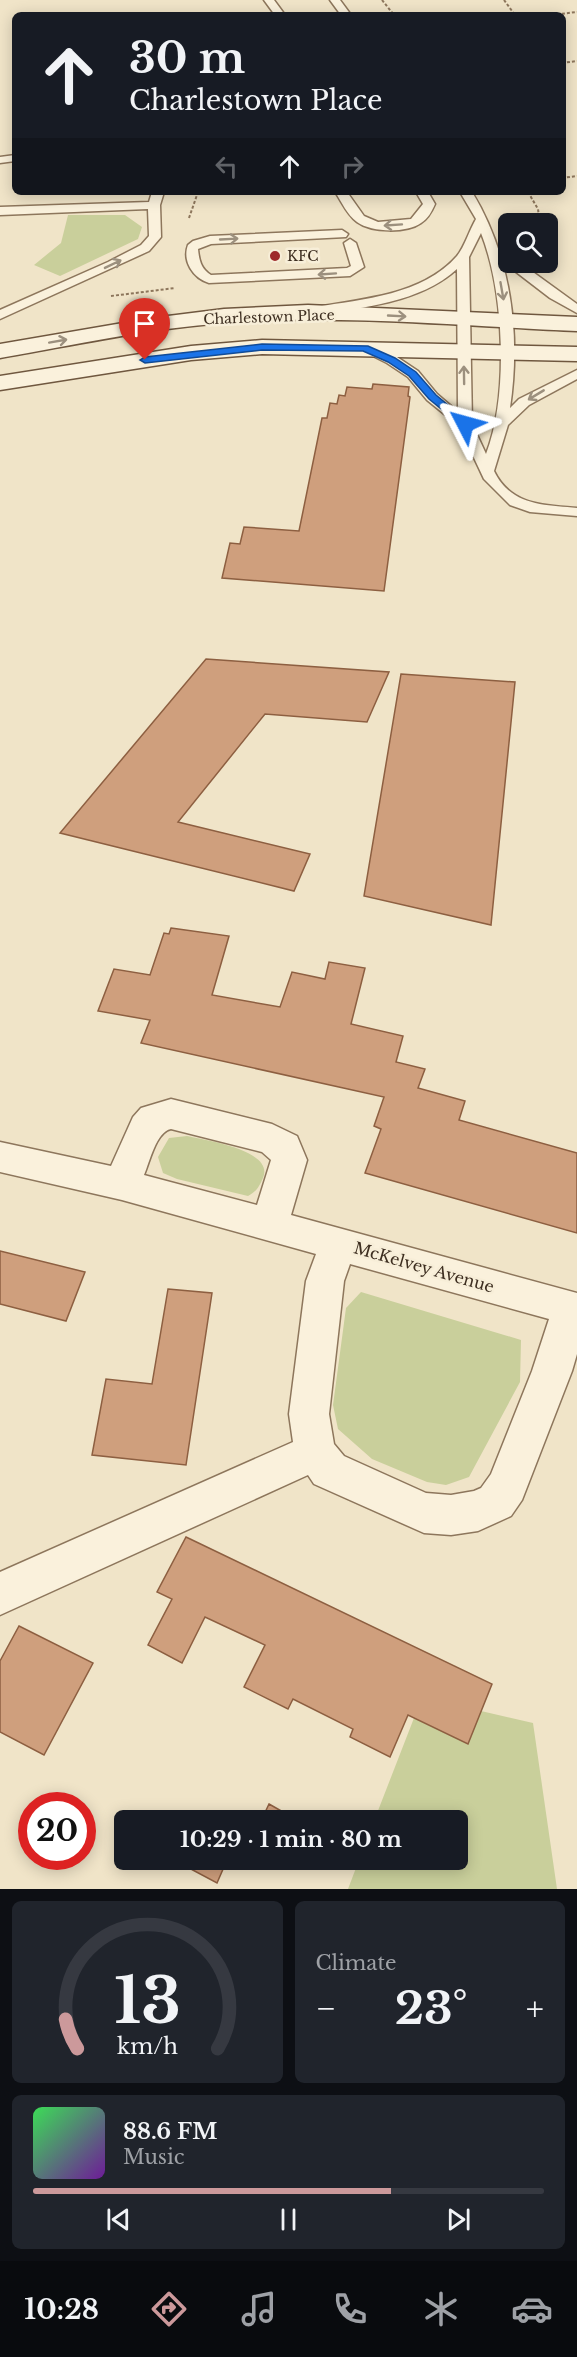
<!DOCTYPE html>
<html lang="en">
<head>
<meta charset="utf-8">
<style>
	:root { --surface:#171b24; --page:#20242c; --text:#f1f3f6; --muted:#9ea1a6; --line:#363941; --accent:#cc999b }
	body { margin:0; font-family:"Libre Baskerville",serif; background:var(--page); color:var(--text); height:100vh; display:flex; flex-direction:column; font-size:22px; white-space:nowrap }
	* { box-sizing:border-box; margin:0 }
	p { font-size:20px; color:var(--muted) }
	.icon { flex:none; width:33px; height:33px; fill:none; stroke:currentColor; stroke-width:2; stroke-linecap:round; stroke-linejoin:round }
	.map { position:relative; height:1889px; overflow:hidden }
	.panel { display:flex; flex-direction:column; gap:12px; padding:12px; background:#0d0f14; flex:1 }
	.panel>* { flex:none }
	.banner { position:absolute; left:12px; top:12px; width:554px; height:183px; border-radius:9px; box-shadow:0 3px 15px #0003; background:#171b24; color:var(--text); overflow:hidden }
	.fabs { position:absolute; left:498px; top:213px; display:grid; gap:12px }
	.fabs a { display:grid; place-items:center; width:60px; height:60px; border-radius:9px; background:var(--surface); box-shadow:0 3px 15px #0003; font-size:30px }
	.speed { position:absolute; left:18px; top:1792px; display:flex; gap:12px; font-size:30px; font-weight:700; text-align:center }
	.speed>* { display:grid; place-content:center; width:78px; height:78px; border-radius:50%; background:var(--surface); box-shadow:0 3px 15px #0003; line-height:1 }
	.speed .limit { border:9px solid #d22; background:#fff; color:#111 }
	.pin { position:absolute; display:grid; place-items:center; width:51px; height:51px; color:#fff; margin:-62px -26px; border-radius:50% 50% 50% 0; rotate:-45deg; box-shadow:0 0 6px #0007 }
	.pin .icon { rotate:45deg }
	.me { position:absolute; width:66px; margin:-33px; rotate:309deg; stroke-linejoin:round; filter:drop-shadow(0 0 4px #0008) }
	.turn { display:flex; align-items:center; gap:21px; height:126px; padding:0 18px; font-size:27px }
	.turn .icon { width:78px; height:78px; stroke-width:2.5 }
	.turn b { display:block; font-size:42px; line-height:51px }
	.lanes { display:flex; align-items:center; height:57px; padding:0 18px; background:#0003; justify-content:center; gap:30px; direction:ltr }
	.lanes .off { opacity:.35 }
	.big { font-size:45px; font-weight:700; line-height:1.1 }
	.panel .tile { flex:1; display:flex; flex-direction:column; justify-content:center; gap:9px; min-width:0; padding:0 21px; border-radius:9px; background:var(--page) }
	.panel .dial { align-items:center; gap:0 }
	.dial svg { height:156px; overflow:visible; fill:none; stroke:var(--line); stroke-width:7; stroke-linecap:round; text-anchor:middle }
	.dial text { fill:var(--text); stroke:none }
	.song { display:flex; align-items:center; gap:18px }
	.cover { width:72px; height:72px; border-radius:9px; background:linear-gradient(135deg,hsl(130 70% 55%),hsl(280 70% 35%)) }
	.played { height:6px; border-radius:3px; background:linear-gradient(90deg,var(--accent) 70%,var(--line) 70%) }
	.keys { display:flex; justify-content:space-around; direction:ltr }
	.heat { display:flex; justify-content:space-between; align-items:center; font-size:33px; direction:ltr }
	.panel .tiles { flex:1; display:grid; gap:12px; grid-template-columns:1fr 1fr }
	.tile:last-child { grid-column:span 2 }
	.trip { position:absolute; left:114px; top:1810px; width:354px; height:60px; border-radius:9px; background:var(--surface); box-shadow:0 3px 15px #0003; font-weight:700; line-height:60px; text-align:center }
	.dock { display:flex; height:96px; justify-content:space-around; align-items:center; background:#090b0e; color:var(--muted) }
	.dock .icon { width:42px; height:42px }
	.dock .current { color:var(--accent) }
	.dock b { font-size:27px; color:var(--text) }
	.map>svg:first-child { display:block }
</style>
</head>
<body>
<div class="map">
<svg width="577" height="1889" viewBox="0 0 577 1889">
	<rect width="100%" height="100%" fill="#f0e4c8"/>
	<path fill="#c9cf9b" d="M 68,215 L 125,215 L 142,227 L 138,239 L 60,276 L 34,265 L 61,243 Z
		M 187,1136 C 204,1140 275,1150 263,1178 C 259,1187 257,1191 248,1196 L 177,1179 L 163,1173 L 158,1157 L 169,1138 Z
		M 361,1292 L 521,1340 L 520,1382 L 469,1477 L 446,1485 L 427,1482 L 372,1459 L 338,1429 L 333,1405 L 346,1308 Z
		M 481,1711 L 533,1723 L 557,1889 L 348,1889 L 359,1860 L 458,1860 L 458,1821 L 374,1821 L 414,1718 L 468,1744 Z"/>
	<path fill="#cf9f7d" stroke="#8d5f41" stroke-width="1.5" d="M 373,384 L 409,387 L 408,396 L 410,397 L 384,591 L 222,578 L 230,543 L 240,544 L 244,527 L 299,531 L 322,418 L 327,418 L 330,403 L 337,404 L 339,395 L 345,396 L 347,387 L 372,389 Z
		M 206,659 L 389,672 L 367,722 L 265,714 L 178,822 L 310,854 L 294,891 L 60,833 Z
		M 401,674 L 515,682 L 491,925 L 364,896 Z
		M 171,928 L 229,936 L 212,995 L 280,1007 L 292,972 L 325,979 L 329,962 L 365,968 L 351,1024 L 403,1036 L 396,1062 L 425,1069 L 418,1088 L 465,1101 L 459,1120 L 577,1153 L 577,1233 L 365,1173 L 381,1129 L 374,1126 L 384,1097 L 141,1043 L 150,1020 L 98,1011 L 114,969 L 150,975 L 164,933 L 169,934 Z
		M 0,1251 L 85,1272 L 66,1321 L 0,1304 Z
		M 168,1289 L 212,1293 L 186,1465 L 92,1455 L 106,1379 L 152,1384 Z
		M 186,1537 L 492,1684 L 468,1744 L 408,1715 L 390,1757 L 350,1737 L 353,1729 L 293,1699 L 288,1709 L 244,1687 L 265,1645 L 205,1617 L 182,1663 L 148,1645 L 172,1599 L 157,1592 Z
		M 19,1626 L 93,1663 L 44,1755 L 0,1732 L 0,1661 Z
		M 269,1804 L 299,1821 L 261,1821 Z
		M 174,1860 L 227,1860 L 217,1883 Z"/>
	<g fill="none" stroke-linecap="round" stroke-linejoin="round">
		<g stroke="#8d765c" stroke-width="3">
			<path id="lane" d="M 264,0 L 274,0 L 285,15 L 275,15 Z
				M 330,0 L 340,0 L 351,15 L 341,15 Z
				M 15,155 L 15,161 L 0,163 L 0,157 Z
				M 152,192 L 164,192 L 160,205 L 161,237 L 149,251 L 0,319 L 0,310 L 108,262 L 141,245 L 149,236 L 148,209 L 0,215 L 0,207 L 149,202 Z
				M 335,192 L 347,192 L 364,216 L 378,222 L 411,219 L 423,204 L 416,192 L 428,192 L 435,204 C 432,211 428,219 421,223 C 407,233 372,233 357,222 C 347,215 342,202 335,192 Z
				M 460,192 L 472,192 C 511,256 521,334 510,408 L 519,399 L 577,370 L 577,379 L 529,405 L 508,425 L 494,471 C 511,506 544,505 577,508 L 577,516 L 530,512 L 510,505 L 484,479 L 459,426 L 427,400 L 408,377 L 387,363 L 357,348 L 364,344 L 397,357 L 418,371 L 437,394 L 458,412 L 457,269 C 420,303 363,307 316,315 L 310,311 L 316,307 C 363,299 423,295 457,256 C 465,246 469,231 476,219 ZM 481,233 C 504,291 509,395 486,454 L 472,424 L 469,257 Z
				M 342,230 L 348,234 L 346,237 L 211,244 L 198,249 C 199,260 201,269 211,275 L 347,268 L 351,266 L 344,243 L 350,239 L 356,243 L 364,267 L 350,276 L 209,283 C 193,278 182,261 188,245 L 193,241 L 210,236 Z
				M 507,259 L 508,259 L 508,262 L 519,262 L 577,304 L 577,313 L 550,298 L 507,265 L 505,262 Z"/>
		</g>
		<g stroke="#8d765c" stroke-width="3">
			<path id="street" d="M 171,1099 L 272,1124 L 297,1136 L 307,1160 L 291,1215 L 577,1293 L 577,1354 L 572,1371 L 522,1500 L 511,1516 L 478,1531 L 451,1535 L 424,1533 L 314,1484 L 308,1475 L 0,1615 L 0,1572 L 293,1442 L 289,1414 L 306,1281 L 316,1254 L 122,1200 L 0,1172 L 0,1142 L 111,1166 L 133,1117 L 141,1108 ZM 171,1129 L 262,1152 L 271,1160 L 257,1205 L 144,1175 C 150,1161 156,1132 171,1129 ZM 350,1264 L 549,1319 L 532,1371 L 491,1474 L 481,1488 L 474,1491 L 451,1495 L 426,1493 L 344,1456 L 334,1444 L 329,1414 L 344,1281 Z"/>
		</g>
		<g stroke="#6f573f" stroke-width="3">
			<path id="secondary" d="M 308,305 L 577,317 L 577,331 C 460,326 342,314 226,323 C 150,328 75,345 0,358 L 0,344 L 152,318 L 224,309 Z
				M 262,340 L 577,347 L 577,361 L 262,354 L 191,360 L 0,390 L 0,376 L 191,346 Z"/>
		</g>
		<path stroke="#8d765c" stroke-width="2" stroke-dasharray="3 2" stroke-linecap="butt" d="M 382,0 L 394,15
			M 504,0 L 515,15
			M 552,15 L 577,12
			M 562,63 L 577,61
			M 562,178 L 577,176
			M 528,192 L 538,209 L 540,224
			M 189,218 L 198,192
			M 111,296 L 175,288"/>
		<use href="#lane" fill="#faf1dc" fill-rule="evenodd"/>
		<use href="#street" fill="#faf1dc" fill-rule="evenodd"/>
		<use href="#secondary" fill="#faf1dc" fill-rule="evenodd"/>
	</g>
	<defs><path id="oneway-shaft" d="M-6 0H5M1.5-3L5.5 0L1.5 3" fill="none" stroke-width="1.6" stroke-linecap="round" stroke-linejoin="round" transform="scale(1.5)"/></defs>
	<g stroke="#9c907e">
		<use href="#oneway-shaft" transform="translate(393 225) rotate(176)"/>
		<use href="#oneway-shaft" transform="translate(229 239) rotate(-3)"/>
		<use href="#oneway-shaft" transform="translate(113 264) rotate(-26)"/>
		<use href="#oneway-shaft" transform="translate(327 274) rotate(176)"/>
		<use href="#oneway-shaft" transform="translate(502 291) rotate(80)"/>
		<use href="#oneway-shaft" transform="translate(397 316) rotate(3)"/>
		<use href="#oneway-shaft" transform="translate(58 341) rotate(-10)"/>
		<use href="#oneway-shaft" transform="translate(464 375) rotate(-91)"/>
		<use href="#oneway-shaft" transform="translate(536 395) rotate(149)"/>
	</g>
	<path fill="#1a73e8" stroke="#114b97" stroke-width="1.5" d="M 262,344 L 368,346 L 395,358 L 416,372 L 436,395 L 471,424 L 462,426 L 429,399 L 409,376 L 388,362 L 363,351 L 262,350 L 145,363 L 140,360 L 145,357 Z"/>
	<circle fill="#9e2a2b" stroke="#f7eed8" stroke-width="2" cx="275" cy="256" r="6"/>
	<g text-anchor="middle" stroke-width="5" stroke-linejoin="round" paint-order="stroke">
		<g font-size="14" fill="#3d2e20" stroke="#f7eed8" text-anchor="start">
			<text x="287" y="261">KFC</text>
		</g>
		<g font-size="14" fill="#3d2e20" stroke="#f7eed8">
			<text transform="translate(269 317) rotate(-2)" y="5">Charlestown Place</text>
		</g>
		<g font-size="16" fill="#3d2e20" stroke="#f7eed8">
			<text transform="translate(424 1267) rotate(16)" y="6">McKelvey Avenue</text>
		</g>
	</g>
</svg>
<div class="fabs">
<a><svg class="icon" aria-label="search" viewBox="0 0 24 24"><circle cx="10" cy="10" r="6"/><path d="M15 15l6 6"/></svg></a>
</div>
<div class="speed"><div class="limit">20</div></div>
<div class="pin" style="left:145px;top:360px;background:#d93025"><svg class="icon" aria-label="arrive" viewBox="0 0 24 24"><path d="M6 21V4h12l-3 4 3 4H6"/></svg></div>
<svg class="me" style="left:465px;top:424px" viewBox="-20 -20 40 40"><path d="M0-17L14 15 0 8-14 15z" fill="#1a73e8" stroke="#fff" stroke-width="4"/></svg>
<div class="trip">10:29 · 1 min · 80 m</div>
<div class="banner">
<div class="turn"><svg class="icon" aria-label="ahead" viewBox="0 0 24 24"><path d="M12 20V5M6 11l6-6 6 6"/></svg><div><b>30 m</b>Charlestown Place</div></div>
<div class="lanes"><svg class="icon off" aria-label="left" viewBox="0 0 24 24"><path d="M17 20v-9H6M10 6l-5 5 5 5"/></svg><svg class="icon" aria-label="ahead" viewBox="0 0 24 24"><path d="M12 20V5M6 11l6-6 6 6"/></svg><svg class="icon off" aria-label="right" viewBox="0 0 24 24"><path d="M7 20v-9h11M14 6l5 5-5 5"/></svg></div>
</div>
</div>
<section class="panel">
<div class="tiles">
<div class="tile dial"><svg viewBox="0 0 100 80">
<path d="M14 69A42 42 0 1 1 86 69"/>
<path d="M14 69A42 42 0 0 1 8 54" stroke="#cc999b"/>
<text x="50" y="56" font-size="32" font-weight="700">13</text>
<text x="50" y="72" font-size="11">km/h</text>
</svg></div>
<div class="tile"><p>Climate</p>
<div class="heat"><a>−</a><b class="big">23°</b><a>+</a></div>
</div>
<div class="tile">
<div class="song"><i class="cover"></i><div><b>88.6 FM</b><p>Music</p></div></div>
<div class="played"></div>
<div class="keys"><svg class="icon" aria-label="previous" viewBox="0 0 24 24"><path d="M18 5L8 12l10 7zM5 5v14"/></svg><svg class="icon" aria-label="pause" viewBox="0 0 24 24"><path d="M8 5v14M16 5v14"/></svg><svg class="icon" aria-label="next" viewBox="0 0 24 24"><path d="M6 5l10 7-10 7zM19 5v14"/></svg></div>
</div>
</div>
</section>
<nav class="dock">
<b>10:28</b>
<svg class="icon current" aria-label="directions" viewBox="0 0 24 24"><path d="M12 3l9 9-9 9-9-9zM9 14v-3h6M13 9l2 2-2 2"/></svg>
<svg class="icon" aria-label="music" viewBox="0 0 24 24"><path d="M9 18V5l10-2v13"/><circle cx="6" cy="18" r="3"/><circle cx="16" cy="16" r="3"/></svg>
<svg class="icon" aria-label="phone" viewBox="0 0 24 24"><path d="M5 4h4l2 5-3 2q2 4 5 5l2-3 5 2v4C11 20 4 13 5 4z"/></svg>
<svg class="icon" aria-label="climate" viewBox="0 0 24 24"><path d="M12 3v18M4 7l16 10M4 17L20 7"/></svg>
<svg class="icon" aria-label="car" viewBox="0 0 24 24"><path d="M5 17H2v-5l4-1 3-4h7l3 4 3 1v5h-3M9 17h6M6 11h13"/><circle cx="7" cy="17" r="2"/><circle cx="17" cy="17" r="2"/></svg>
</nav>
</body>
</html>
